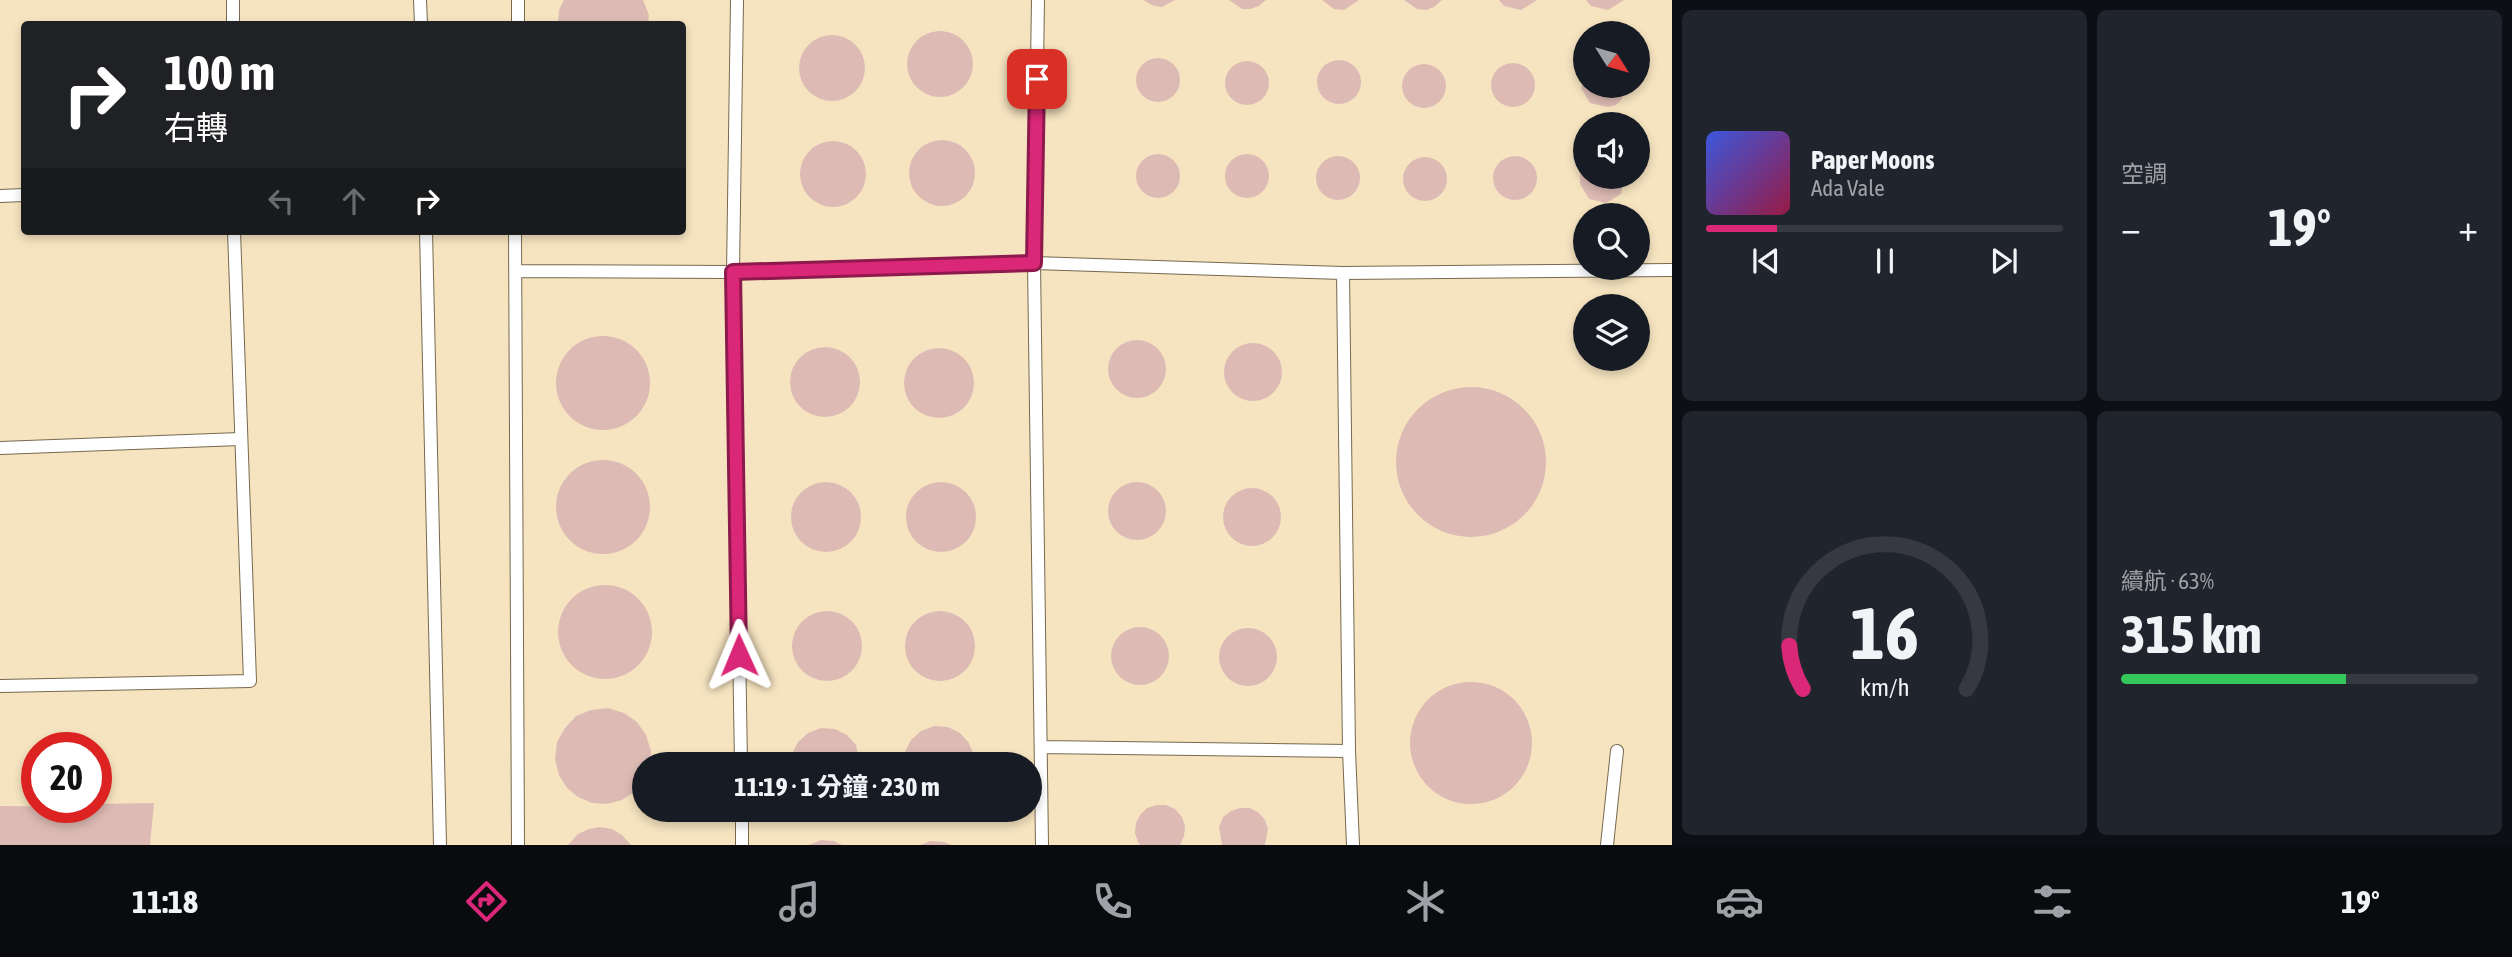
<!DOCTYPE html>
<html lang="zh-TW">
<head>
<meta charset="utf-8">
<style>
	:root { --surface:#171b24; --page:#20242c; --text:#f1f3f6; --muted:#9ea1a6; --line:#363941; --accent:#db2777 }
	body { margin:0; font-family:"Asap Condensed","Noto Sans TC",sans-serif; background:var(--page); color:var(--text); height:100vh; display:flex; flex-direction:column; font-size:26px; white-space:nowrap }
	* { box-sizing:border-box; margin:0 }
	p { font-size:23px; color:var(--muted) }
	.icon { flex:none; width:38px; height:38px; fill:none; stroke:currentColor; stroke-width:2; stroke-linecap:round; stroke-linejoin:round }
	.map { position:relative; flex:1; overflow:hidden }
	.side { display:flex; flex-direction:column; gap:10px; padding:10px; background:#0d0f14; width:840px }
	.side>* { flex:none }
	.top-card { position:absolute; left:21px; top:21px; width:665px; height:214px; border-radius:7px; box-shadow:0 4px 10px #0003; background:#202124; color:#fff; overflow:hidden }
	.needle { width:46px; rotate:127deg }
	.controls { position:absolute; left:1573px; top:21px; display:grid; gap:14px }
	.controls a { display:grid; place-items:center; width:77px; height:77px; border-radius:50%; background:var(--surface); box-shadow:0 4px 10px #0003; font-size:35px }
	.speed { position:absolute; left:21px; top:732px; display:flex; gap:14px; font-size:35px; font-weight:700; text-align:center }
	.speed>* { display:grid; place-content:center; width:91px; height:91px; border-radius:50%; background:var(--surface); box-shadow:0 4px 10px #0003; line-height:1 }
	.speed .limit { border:10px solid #d22; background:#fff; color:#111 }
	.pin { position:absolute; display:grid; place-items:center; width:60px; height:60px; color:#fff; margin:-30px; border-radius:14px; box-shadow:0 4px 10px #0006 }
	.me { position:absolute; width:77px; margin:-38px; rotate:359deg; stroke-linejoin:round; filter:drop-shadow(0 0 5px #0008) }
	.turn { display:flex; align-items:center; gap:24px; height:147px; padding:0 28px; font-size:32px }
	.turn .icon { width:91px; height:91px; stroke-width:2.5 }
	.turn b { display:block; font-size:49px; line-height:60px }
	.lanes { display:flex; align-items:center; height:66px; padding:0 28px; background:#0003; justify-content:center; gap:35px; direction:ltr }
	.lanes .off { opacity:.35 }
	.big { font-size:52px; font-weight:700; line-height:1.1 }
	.side .card { flex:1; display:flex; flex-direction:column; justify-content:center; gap:10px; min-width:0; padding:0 24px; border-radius:10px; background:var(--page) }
	.side .dial { align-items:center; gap:0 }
	.dial svg { height:182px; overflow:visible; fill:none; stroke:var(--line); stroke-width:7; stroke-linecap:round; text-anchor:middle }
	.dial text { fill:var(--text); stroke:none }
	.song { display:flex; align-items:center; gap:21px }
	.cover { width:84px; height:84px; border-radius:10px; background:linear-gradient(135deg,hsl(230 70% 55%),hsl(340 70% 35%)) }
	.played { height:7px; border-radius:4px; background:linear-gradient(90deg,var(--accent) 20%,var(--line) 20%) }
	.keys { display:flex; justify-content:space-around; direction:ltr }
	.heat { display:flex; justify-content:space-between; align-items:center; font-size:38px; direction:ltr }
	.charge { height:10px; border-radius:5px; background:linear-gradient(90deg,#34c759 63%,var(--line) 0) }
	.side .tiles { flex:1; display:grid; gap:10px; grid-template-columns:repeat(2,1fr) }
	.trip { position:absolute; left:632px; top:752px; width:410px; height:70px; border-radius:35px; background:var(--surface); box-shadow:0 4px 10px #0003; font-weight:700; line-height:70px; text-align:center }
	.tab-bar { display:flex; height:112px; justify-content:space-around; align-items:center; background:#090b0e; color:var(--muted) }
	.tab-bar .icon { width:49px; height:49px }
	.tab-bar .active { color:var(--accent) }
	.tab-bar b { font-size:32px; color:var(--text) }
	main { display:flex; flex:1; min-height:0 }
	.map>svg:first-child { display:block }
</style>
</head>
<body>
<main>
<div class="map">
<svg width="1672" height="845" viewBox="0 0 1672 845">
	<rect width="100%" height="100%" fill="#fef1da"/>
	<path fill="#f6e4c0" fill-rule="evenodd" d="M 0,0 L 1672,0 L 1672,845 L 0,845 ZM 24,24 L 682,24 L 682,231 L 24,231 ZM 1586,33 L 1638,33 L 1638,86 L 1586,86 ZM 1586,124 L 1638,124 L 1638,177 L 1586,177 ZM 1586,215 L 1638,215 L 1638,268 L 1586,268 ZM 1586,306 L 1638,306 L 1638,359 L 1586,359 ZM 37,747 L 96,747 L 96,807 L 37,807 ZM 644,765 L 1029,765 L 1029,810 L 644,810 Z"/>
	<path fill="#ddbbb4" d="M 564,0 L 643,0 L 649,15 L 648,24 L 558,24 L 559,10 Z
		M 1143,0 L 1175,0 L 1162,7 L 1154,6 Z
		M 1229,0 L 1266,0 L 1259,6 L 1250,9 L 1242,9 Z
		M 1322,0 L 1359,0 L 1344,10 L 1334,9 Z
		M 1404,0 L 1442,0 L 1434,7 L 1426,10 L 1417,9 Z
		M 1499,0 L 1537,0 L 1521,10 L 1504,6 Z
		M 1586,0 L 1624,0 L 1608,10 L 1591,6 Z
		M907 64a33 33 0 1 1 66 0a33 33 0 1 1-66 0Z
		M799 68a33 33 0 1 1 66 0a33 33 0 1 1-66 0Z
		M1136 80a22 22 0 1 1 44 0a22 22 0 1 1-44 0Z
		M1317 82a22 22 0 1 1 44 0a22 22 0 1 1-44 0Z
		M1225 83a22 22 0 1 1 44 0a22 22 0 1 1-44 0Z
		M1491 85a22 22 0 1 1 44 0a22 22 0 1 1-44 0Z
		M1402 86a22 22 0 1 1 44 0a22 22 0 1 1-44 0Z
		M 1586,72 L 1586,86 L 1626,86 L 1622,99 L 1616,105 L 1607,107 L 1590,103 L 1581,88 Z
		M909 173a33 33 0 1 1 66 0a33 33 0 1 1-66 0Z
		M800 174a33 33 0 1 1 66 0a33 33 0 1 1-66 0Z
		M1136 176a22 22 0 1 1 44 0a22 22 0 1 1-44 0Z
		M1225 176a22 22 0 1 1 44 0a22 22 0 1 1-44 0Z
		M1493 178a22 22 0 1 1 44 0a22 22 0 1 1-44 0Z
		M1316 178a22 22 0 1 1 44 0a22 22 0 1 1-44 0Z
		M1403 179a22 22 0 1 1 44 0a22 22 0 1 1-44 0Z
		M 1586,164 L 1586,177 L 1625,177 L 1621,194 L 1606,203 L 1589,199 L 1580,184 L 1580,175 Z
		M556 383a47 47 0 1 1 94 0a47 47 0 1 1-94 0Z
		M1108 369a29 29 0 1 1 58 0a29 29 0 1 1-58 0Z
		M1224 372a29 29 0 1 1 58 0a29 29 0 1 1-58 0Z
		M790 382a35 35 0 1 1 70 0a35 35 0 1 1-70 0Z
		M904 383a35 35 0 1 1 70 0a35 35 0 1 1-70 0Z
		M1396 462a75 75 0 1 1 150 0a75 75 0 1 1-150 0Z
		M556 507a47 47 0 1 1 94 0a47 47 0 1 1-94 0Z
		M1108 511a29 29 0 1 1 58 0a29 29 0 1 1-58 0Z
		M791 517a35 35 0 1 1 70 0a35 35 0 1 1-70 0Z
		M906 517a35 35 0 1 1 70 0a35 35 0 1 1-70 0Z
		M1223 517a29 29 0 1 1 58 0a29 29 0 1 1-58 0Z
		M558 632a47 47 0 1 1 94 0a47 47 0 1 1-94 0Z
		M792 646a35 35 0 1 1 70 0a35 35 0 1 1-70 0Z
		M905 646a35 35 0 1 1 70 0a35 35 0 1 1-70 0Z
		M1111 656a29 29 0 1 1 58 0a29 29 0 1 1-58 0Z
		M1219 657a29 29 0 1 1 58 0a29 29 0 1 1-58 0Z
		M1410 743a61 61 0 1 1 122 0a61 61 0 1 1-122 0Z
		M 608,708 L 624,713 L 637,722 L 646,735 L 651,751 L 650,765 L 644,765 L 644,781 L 634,792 L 622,800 L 607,804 L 592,803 L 578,797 L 567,788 L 559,775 L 555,759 L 557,742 L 565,728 L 576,716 L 591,710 Z
		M 934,726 L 948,727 L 960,733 L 969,743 L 974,756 L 973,765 L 904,765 L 905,752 L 911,740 L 921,731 Z
		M 821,728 L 835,729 L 847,735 L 856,745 L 860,765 L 791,765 L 792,754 L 798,742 L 808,733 Z
		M 154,803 L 150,845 L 0,845 L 0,806 L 96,807 L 96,804 Z
		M 1157,805 L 1166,805 L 1175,809 L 1182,817 L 1185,826 L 1184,836 L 1180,845 L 1140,845 L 1138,842 L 1135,833 L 1136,823 L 1140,815 L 1147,808 Z
		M 1240,808 L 1250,808 L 1259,813 L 1265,820 L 1268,829 L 1265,845 L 1222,845 L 1219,827 L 1223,817 L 1231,811 Z
		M 600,827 L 612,829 L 622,835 L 631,845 L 568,845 L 578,834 L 589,829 Z
		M 821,840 L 834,841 L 842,845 L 809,845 Z
		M 930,841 L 944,842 L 951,845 L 920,845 Z"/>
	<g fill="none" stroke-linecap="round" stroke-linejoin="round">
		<g stroke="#76694f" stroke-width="14">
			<path id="lane" d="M 420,0 L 421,24
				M 737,0 L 733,272 L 741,765
				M 1038,0 L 1034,263 L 1042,845
				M 233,24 L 233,0
				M 518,24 L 518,0
				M 0,196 L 24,195
				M 426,231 L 440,845
				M 515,231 L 518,845
				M 515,271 L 733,272 L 1034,263 L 1343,273 L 1672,270
				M 1343,273 L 1349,751 L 1353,845
				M 0,448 L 240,439
				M 0,686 L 250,681 L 234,231
				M 1041,747 L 1349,751
				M 742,810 L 742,845
				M 1607,845 L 1617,751"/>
		</g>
		<use href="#lane" stroke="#fff" stroke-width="12"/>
	</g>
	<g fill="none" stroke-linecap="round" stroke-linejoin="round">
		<g stroke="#8e194d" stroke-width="18">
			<path id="route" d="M 739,655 L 733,272 L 1034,263 L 1037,79"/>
		</g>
		<use href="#route" stroke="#db2777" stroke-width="12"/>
	</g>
</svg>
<div class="controls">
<a><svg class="needle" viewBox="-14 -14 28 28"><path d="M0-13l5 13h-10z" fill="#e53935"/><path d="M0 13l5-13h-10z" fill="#9ea1a6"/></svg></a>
<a><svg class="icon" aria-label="sound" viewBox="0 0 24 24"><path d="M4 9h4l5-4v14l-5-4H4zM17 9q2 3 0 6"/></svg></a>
<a><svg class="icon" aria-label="search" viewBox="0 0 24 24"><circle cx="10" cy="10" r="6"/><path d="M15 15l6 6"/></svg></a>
<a><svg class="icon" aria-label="layers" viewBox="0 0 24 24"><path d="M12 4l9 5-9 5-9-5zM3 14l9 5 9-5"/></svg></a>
</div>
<div class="speed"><div class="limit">20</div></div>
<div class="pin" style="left:1037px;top:79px;background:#d93025"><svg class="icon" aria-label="arrive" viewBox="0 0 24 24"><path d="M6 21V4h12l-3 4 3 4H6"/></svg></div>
<svg class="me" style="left:739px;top:655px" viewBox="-20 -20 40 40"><path d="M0-17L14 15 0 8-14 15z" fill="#db2777" stroke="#fff" stroke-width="4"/></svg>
<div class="trip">11:19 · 1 分鐘 · 230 m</div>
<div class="top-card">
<div class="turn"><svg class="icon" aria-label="right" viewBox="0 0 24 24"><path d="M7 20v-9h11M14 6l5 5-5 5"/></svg><div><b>100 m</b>右轉</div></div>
<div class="lanes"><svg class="icon off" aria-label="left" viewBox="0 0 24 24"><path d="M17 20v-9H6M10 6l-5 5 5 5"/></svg><svg class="icon off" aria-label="ahead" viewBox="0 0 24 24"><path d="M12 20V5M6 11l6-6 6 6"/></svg><svg class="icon" aria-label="right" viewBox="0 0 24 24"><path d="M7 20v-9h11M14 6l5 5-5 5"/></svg></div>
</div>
</div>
<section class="side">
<div class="tiles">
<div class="card">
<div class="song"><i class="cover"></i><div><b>Paper Moons</b><p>Ada Vale</p></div></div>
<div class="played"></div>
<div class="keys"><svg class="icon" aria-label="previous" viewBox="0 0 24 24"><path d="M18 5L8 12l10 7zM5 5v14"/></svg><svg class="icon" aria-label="pause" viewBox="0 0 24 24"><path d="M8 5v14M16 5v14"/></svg><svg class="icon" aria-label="next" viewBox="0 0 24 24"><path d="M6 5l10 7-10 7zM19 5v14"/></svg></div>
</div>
<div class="card"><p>空調</p>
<div class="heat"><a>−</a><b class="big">19°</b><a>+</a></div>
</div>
<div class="card dial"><svg viewBox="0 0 100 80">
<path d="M14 69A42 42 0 1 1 86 69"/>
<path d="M14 69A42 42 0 0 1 8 50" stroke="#db2777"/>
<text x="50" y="56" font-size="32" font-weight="700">16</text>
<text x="50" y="72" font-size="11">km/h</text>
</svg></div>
<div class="card"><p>續航 · 63%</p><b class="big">315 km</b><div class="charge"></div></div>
</div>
</section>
</main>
<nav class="tab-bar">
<b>11:18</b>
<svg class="icon active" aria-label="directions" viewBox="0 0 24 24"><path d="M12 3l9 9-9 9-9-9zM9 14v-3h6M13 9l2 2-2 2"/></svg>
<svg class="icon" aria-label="music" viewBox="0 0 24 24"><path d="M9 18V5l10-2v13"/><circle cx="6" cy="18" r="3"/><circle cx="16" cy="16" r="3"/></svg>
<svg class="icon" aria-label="phone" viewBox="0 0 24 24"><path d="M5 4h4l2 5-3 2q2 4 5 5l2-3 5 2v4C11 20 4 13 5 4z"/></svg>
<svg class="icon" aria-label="climate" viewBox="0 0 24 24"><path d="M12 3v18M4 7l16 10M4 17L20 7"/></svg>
<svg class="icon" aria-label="car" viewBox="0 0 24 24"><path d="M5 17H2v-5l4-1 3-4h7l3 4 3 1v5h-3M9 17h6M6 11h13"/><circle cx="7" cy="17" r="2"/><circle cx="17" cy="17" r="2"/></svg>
<svg class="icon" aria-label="filters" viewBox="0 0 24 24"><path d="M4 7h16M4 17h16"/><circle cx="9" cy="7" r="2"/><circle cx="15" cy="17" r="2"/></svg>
<b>19°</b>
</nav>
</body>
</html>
